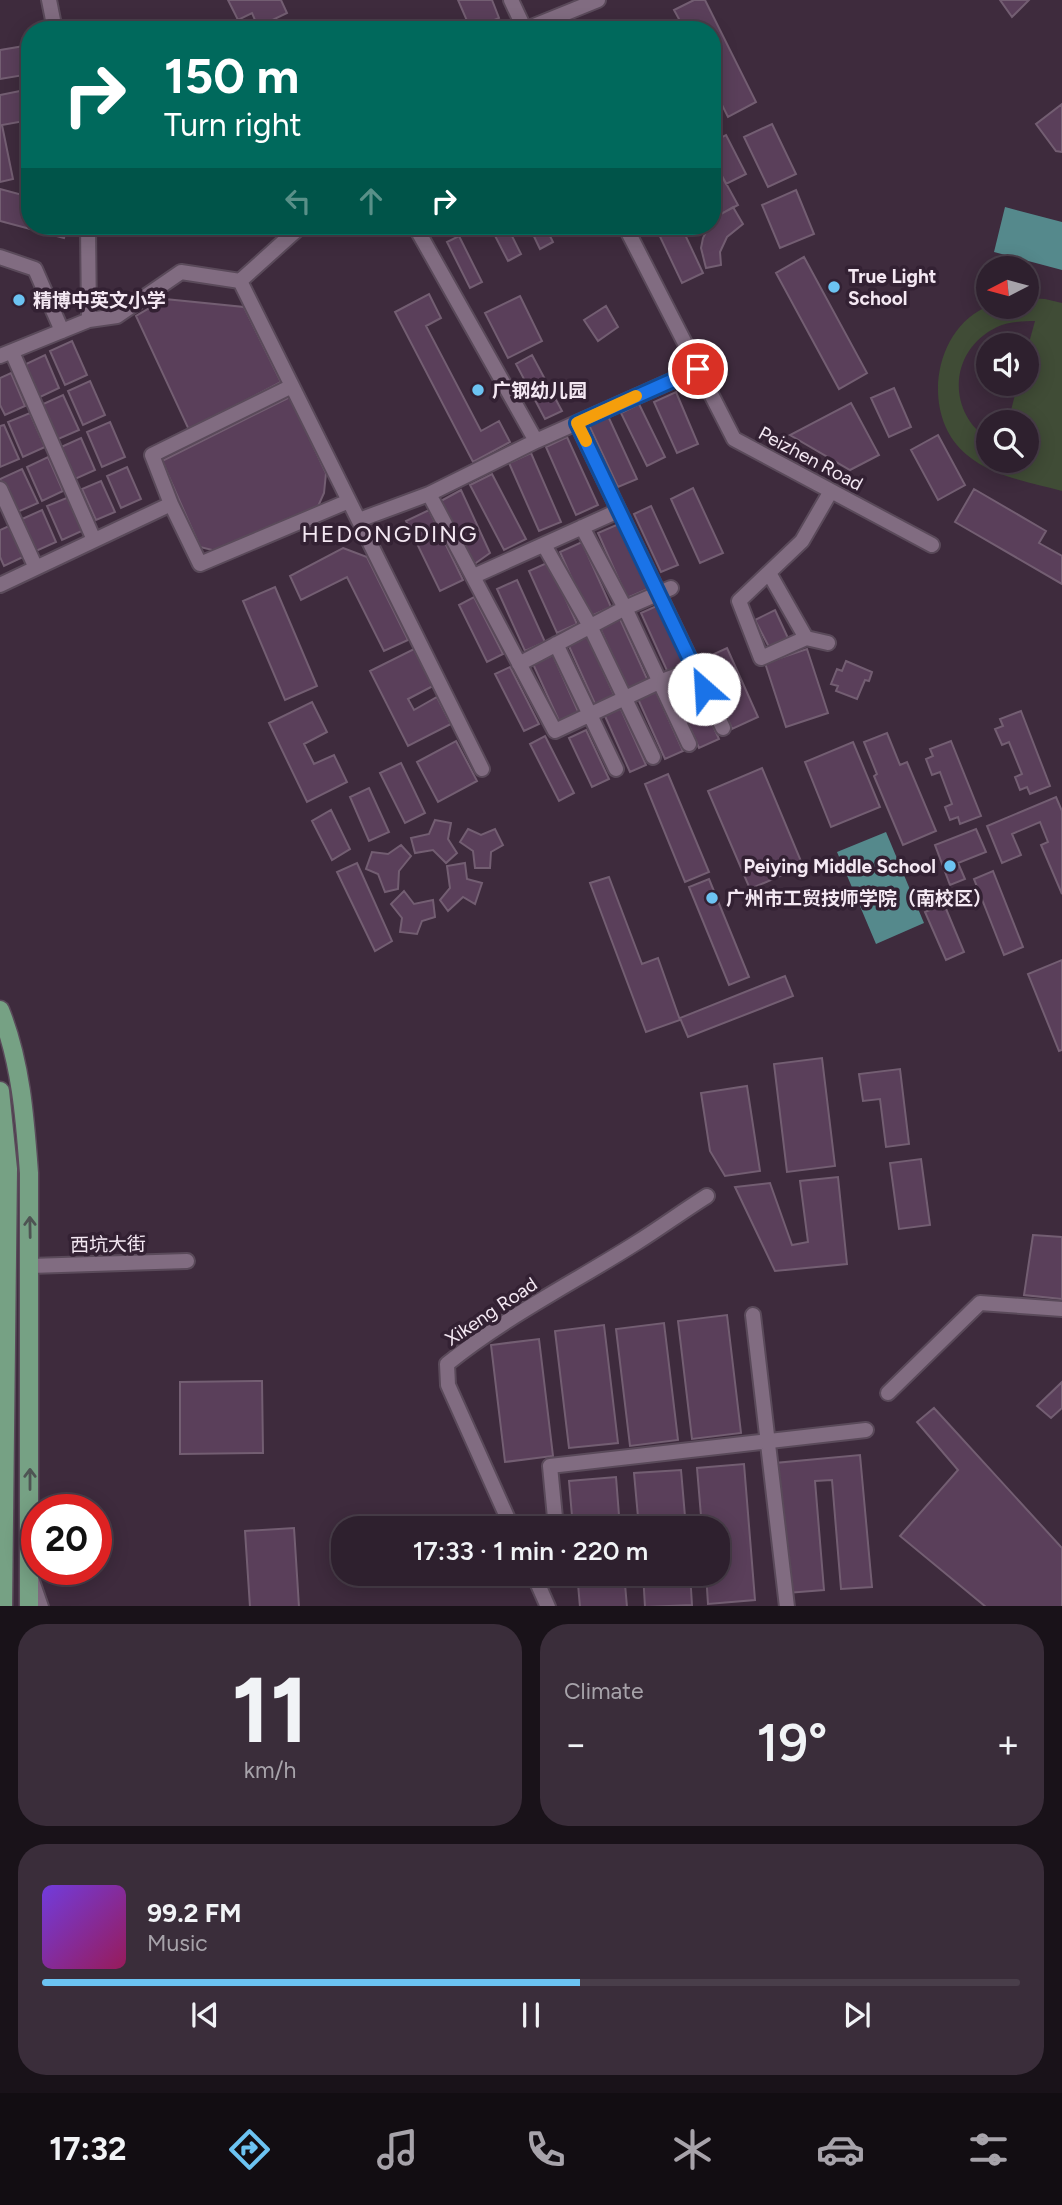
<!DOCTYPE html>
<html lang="en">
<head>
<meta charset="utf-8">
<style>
	:root { --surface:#2e202e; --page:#3a2d3a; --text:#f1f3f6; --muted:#a7a3aa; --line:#493e4a; --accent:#6cc3f2 }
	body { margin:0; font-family:Figtree,"Noto Sans SC",sans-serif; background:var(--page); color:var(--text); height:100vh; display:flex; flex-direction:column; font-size:26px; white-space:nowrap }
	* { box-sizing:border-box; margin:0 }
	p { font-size:23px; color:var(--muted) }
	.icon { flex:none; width:38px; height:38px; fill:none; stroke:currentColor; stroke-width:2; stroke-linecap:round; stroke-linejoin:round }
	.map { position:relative; height:1606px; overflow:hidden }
	.side { display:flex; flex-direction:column; gap:18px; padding:18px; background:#191219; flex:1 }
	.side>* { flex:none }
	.top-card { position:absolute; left:21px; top:21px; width:700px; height:214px; border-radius:28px; box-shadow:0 4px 18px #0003,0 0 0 2px var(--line); background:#00695c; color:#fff; overflow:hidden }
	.needle { width:46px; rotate:264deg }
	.buttons { position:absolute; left:976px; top:256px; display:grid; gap:14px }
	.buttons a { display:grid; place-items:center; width:63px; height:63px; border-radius:50%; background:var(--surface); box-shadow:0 4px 18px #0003,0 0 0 2px var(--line); font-size:35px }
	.speed { position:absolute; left:21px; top:1494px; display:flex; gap:14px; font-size:35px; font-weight:700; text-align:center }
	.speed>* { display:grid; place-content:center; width:91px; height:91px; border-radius:50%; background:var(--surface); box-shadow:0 4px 18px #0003,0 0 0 2px var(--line); line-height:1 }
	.speed .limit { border:10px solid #d22; background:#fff; color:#111 }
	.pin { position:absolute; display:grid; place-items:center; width:60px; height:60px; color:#fff; margin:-30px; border:4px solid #fff; border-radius:50%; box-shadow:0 2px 7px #0007 }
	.me { position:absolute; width:77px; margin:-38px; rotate:334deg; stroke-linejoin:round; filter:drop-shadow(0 0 5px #0008) }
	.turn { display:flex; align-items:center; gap:24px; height:147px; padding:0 28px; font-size:32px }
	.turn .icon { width:91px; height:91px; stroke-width:2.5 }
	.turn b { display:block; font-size:49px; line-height:60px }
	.lanes { display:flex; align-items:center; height:66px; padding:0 28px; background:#0003; justify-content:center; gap:35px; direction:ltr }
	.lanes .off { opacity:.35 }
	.big { font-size:52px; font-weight:600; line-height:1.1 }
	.side .card { flex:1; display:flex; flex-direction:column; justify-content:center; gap:10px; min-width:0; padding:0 24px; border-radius:28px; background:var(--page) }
	.side .dial { align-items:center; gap:0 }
	.dial b { font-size:91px; line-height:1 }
	.song { display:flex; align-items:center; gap:21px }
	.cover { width:84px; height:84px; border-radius:10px; background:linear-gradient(135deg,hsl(260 70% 55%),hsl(330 70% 35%)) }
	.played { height:7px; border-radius:4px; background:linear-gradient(90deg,var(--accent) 55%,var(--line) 55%) }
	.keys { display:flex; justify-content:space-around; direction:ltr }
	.heat { display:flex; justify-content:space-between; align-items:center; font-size:38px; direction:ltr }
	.side .tiles { flex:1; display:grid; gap:18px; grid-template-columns:1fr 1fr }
	.card:last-child { grid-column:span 2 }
	.trip { position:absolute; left:331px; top:1516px; width:399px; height:70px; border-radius:28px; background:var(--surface); box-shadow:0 4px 18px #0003,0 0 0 2px var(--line); font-weight:600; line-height:70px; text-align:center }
	.menu { display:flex; height:112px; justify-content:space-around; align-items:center; background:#120d12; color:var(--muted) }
	.menu .icon { width:49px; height:49px }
	.menu .on { color:var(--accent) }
	.menu b { font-size:32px; color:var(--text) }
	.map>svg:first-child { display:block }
</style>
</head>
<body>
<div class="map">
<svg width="1062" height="1607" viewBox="0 0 1062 1607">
	<rect width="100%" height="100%" fill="#3e2b3d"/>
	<path fill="#404c36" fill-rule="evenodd" d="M 1027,298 L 1045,299 L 1062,303 L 1062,491 C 1030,482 993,477 967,455 C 921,418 932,333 984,308 C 995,302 1015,306 1027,306 ZM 1035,321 L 1027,350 L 1027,383 L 1018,383 L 1008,422 L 1027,422 L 1027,460 L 989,460 L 989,440 C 946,411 949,350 997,327 C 1008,322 1023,321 1035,321 Z"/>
	<path fill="#55898c" d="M 1005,207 L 1062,222 L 1062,270 L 994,252 Z
		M 886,832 L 924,923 L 876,944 L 837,852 Z"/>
	<path fill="#5a3f5a" stroke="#735e72" stroke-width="2" d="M 228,0 L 281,0 L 287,13 L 258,27 L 252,13 L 238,20 Z
		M 458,0 L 492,0 L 499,18 L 471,30 Z
		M 694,0 L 705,0 L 756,102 L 728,117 L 712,85 L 712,30 L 685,30 L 674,10 Z
		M 1000,0 L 1029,0 L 1012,17 Z
		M 30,45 L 30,74 L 0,79 L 0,50 Z
		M 30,89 L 30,120 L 2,125 L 13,179 L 0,182 L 0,95 Z
		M 1062,104 L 1062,152 L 1056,151 L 1036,124 Z
		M 772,124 L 796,174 L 768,187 L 744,137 Z
		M 726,135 L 746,174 L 726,184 L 712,158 L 712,142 Z
		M 722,176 L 738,205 L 721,214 L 712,199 L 712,182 Z
		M 0,189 L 30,197 L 30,226 L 67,226 L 64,238 L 0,221 Z
		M 796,190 L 814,234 L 780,248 L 762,205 Z
		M 733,207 L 743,224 L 727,237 L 720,252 L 721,265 L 706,268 L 701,248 L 703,238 L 709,226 L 712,226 L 712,223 L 721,214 Z
		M 490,226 L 507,226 L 521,254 L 508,261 Z
		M 529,226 L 545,226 L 553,242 L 540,249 Z
		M 655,226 L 681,226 L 703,273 L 682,283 Z
		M 459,236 L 482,282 L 470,288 L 447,242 Z
		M 804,257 L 867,373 L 839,389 L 776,273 Z
		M 429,294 L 441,318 L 426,326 L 481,431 L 499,421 L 510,442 L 473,462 L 395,312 Z
		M 520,296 L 542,341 L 508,358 L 485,313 Z
		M 165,299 L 244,307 L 281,382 L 189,430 L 136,316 Z
		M 606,306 L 618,327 L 598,341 L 584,320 Z
		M 72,341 L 87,375 L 65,385 L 50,351 Z
		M 45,355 L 59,388 L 38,398 L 24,365 Z
		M 532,355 L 562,411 L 545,419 L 516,364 Z
		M 11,373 L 25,406 L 5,415 L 0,405 L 0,378 Z
		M 90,381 L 105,415 L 83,425 L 68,391 Z
		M 894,388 L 911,427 L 889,437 L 871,398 Z
		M 676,392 L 698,444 L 677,453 L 654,402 Z
		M 63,395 L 79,430 L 56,440 L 41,405 Z
		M 290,397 L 326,473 L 324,493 L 315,513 L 216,551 L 200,547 L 162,461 Z
		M 851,403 L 879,455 L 850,470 L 790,435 Z
		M 639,404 L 665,457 L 647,466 L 621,413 Z
		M 30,413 L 45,447 L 23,457 L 8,422 Z
		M 608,416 L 637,479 L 618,487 L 589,425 Z
		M 110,422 L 125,457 L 102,467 L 87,432 Z
		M 4,425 L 19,459 L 0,467 L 0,426 Z
		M 938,435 L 965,485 L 938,500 L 911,450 Z
		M 567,437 L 598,505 L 576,515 L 546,447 Z
		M 81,438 L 95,470 L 75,479 L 61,447 Z
		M 531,453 L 561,522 L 539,531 L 509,463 Z
		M 48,457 L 63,491 L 42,501 L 27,467 Z
		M 127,467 L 141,499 L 121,508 L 107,476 Z
		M 22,469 L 38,503 L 15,513 L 0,479 Z
		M 492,474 L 526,539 L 504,550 L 470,485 Z
		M 101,481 L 115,512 L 96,520 L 82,489 Z
		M 693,488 L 723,553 L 700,563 L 671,499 Z
		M 974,489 L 1046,531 L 1039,543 L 1062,556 L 1062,584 L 955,522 Z
		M 461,490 L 490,553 L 473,565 L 439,502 Z
		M 69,497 L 84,530 L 62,540 L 47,506 Z
		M 651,506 L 678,565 L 661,572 L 634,514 Z
		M 42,510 L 56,542 L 36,551 L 22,519 Z
		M 429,510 L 463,580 L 440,591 L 406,521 Z
		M 621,523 L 650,588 L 627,598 L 598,533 Z
		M 9,526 L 23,557 L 4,566 L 0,557 L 0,530 Z
		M 582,542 L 611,607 L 589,617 L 560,552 Z
		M 343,548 L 367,557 L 408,640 L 384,651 L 347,577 L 301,600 L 290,576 Z
		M 549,562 L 577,624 L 557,633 L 529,571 Z
		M 517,580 L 545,642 L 525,651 L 497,589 Z
		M 275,587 L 317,686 L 285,700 L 243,601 Z
		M 474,597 L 503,654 L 487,662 L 459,605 Z
		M 661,604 L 688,666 L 669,675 L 641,613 Z
		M 775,610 L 788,638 L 769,647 L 755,620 Z
		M 620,619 L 648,681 L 628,691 L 600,628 Z
		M 587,635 L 615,697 L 596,706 L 568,644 Z
		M 727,648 L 758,717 L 732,729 L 701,660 Z
		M 414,649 L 433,686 L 408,699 L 414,710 L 437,697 L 451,724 L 408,746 L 370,671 Z
		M 807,649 L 828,713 L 786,727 L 765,663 Z
		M 553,655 L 580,716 L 561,725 L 533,664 Z
		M 846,661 L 872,672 L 869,681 L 865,680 L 857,699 L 836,691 L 838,686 L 831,684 L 837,669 L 842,671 Z
		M 510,667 L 539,724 L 524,731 L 495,674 Z
		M 691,676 L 719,739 L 699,748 L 671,686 Z
		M 656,691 L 683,751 L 665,759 L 638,699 Z
		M 312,702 L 327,732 L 304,744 L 314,764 L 334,755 L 347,782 L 307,802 L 269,723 Z
		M 620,707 L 646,765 L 630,772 L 604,714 Z
		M 1021,711 L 1050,786 L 1030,794 L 1027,787 L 1020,790 L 1015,777 L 1022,774 L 1009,742 L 1002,745 L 995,729 L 1003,726 L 1000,719 Z
		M 586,730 L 609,779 L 592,787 L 569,738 Z
		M 887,733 L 900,765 L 907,762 L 936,831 L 903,845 L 874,776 L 877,774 L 864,742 Z
		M 545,736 L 574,793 L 559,801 L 530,744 Z
		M 456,741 L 477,781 L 438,802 L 417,762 Z
		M 951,741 L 981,816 L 960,824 L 958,817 L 950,820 L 945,807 L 952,804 L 940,772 L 932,775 L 926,759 L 933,756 L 930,749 Z
		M 853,742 L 880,807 L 831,827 L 805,762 Z
		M 401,763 L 425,813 L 405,823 L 380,773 Z
		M 762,768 L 803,866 L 750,889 L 708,791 Z
		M 668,774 L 709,872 L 685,882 L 645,784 Z
		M 369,788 L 389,832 L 369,841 L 350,797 Z
		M 1056,797 L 1062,811 L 1062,894 L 1041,845 L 1048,842 L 1040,822 L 1012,834 L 1021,855 L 1002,863 L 987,826 Z
		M 331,810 L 350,849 L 332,860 L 312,821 Z
		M 435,820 L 451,823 L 448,839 L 457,853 L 446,863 L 433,850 L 415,853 L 411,838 L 429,834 Z
		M 468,829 L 481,835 L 495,829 L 503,845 L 491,852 L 490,868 L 475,868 L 473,851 L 460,842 Z
		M 976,829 L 986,852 L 958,863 L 965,879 L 950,885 L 935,845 Z
		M 401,845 L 411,856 L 399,871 L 398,889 L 385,892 L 378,874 L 366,869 L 372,852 L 388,854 Z
		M 357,863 L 392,941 L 375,951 L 337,872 Z
		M 465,863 L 467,879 L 482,883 L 475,904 L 463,897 L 448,911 L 440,900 L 450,888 L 447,866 Z
		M 993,871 L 1023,947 L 1004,955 L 974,879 Z
		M 609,877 L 642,964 L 658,958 L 680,1020 L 646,1032 L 590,883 Z
		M 709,879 L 749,977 L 729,985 L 689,887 Z
		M 404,891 L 414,904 L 433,900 L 435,917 L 422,921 L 417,934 L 400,932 L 402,918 L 391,904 Z
		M 944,904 L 964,952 L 946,960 L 925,912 Z
		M 1062,960 L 1062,1050 L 1059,1051 L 1028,974 Z
		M 785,976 L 793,996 L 688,1037 L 680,1018 Z
		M 822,1058 L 835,1166 L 787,1172 L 774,1064 Z
		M 900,1069 L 909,1144 L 886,1147 L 880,1099 L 863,1101 L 859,1074 Z
		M 747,1086 L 760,1171 L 725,1176 L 710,1151 L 701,1093 Z
		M 921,1159 L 930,1225 L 899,1229 L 890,1163 Z
		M 838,1177 L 847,1264 L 775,1271 L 735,1187 L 770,1183 L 792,1245 L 808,1242 L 800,1181 Z
		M 1033,1235 L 1062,1237 L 1062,1299 L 1024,1295 Z
		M 727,1315 L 741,1433 L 692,1439 L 678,1321 Z
		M 664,1323 L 678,1440 L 630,1446 L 616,1329 Z
		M 604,1325 L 618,1443 L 569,1448 L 555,1331 Z
		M 539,1339 L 553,1456 L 505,1462 L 491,1345 Z
		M 262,1381 L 263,1453 L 180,1454 L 180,1382 Z
		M 1062,1382 L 1062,1408 L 1051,1418 L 1037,1406 Z
		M 934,1408 L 1062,1548 L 1062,1607 L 986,1607 L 900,1536 L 958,1470 L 917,1422 Z
		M 860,1455 L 872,1587 L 841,1589 L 832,1480 L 815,1481 L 824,1590 L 787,1593 L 775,1463 Z
		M 744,1464 L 755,1600 L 708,1604 L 706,1573 L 718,1573 L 718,1528 L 702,1528 L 697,1468 Z
		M 681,1470 L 686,1528 L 639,1528 L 634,1473 Z
		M 616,1477 L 620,1528 L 573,1528 L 569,1481 Z
		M 294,1528 L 299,1607 L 250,1607 L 245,1531 Z
		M 577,1573 L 624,1573 L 627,1607 L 580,1607 Z
		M 643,1573 L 690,1573 L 692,1605 L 645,1607 Z"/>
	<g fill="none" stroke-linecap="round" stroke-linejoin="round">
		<g stroke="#5a4a5a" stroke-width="18">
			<path id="minor" d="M 49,0 L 55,30
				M 511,0 L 525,30
				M 524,30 L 598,0
				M 88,226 L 89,320
				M 415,226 L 536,441
				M 625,226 L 734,439 L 932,545
				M 0,257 L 35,269 L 62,331
				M 240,281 L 482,769
				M 12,352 L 94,540
				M 0,356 L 89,320 L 117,316 L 181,272 L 240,281 L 301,226
				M 577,423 L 723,728
				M 0,489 L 36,568
				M 429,494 L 555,731 L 659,682 L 694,669
				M 171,504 L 200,564 L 349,501
				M 359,520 L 429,494 L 536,441 L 698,369
				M 582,527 L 625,608 L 689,744
				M 544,545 L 590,626 L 653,757
				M 769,573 L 806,638
				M 474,576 L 618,511
				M 0,585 L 171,504 L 152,455 L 292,386
				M 828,643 L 806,638 L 761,658 L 739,601 L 802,541 L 831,491
				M 556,644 L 616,769
				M 519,664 L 625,608 L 671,588
				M 30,1266 L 187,1261
				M 753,1315 L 787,1607
				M 888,1393 L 980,1303 L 1062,1309
				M 512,1528 L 448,1385 L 447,1364 C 505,1317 573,1283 636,1243 C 660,1228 683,1211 707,1196
				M 556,1528 L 550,1466 L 866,1430
				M 533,1573 L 548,1607
				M 32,1581 L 41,1607"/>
		</g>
		<g stroke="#5a4a5a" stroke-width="21">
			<path id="major" d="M 0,1010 C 21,1062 25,1119 29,1173 L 29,1607
				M 0,1091 L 8,1169 L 3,1607"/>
		</g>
		<use href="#minor" stroke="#816c81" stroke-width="14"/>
		<use href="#major" stroke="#76a184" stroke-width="18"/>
	</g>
	<defs><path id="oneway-shaft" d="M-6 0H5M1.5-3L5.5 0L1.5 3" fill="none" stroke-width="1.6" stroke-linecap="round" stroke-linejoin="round" transform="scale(1.75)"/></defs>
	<g stroke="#4e5453">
		<use href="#oneway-shaft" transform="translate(30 1227) rotate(-91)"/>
		<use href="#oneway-shaft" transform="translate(30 1479) rotate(-90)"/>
	</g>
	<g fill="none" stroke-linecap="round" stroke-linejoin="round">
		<g stroke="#114b97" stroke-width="18">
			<path id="route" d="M 698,369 L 577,423 L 704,689"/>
		</g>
		<use href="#route" stroke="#1a73e8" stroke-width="12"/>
		<path stroke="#f59e0b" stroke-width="12" d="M 586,441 L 577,423 L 636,396"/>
	</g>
	<g fill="#6cc3f2" stroke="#332133" stroke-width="2.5">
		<circle cx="834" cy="287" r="7"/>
		<circle cx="19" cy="300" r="7"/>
		<circle cx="478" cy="390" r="7"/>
		<circle cx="950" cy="866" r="7"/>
		<circle cx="712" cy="898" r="7"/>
	</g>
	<g text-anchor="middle" stroke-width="7" stroke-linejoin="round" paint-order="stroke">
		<g font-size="19" font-weight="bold" fill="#f4e8f3" stroke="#332133" text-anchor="start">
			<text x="848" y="283">True Light<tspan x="848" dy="22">School</tspan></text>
			<text x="33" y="307">精博中英文小学</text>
			<text x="492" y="397">广钢幼儿园</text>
			<text x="936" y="873" text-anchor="end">Peiying Middle School</text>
			<text x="726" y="905">广州市工贸技师学院（南校区）</text>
		</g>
		<g font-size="19" fill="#f4e8f3" stroke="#332133">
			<text transform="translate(811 458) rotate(28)" y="7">Peizhen Road</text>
			<text transform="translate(108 1244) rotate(-1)" y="7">西坑大街</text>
			<text transform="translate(491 1311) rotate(-34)" y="7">Xikeng Road</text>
		</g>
		<g font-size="23" letter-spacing="2" fill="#f4e8f3" stroke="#332133">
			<text x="390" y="542">HEDONGDING</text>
		</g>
	</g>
</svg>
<div class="buttons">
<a><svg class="needle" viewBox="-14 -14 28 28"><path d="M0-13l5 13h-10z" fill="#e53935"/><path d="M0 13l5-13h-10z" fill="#a7a3aa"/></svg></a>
<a><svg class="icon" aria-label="sound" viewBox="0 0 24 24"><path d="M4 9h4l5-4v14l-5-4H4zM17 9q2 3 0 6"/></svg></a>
<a><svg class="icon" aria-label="search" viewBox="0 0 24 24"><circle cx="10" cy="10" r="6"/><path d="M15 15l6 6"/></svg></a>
</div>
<div class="speed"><div class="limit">20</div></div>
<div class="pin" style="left:698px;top:369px;background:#d93025"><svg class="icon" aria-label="arrive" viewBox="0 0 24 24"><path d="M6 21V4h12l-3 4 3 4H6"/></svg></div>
<svg class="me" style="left:704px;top:689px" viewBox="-20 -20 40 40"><circle r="19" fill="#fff"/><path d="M0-13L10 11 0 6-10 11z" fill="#1a73e8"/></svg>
<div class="trip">17:33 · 1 min · 220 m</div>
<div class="top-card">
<div class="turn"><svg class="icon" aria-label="right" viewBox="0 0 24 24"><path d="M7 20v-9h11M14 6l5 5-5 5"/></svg><div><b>150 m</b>Turn right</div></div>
<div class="lanes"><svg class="icon off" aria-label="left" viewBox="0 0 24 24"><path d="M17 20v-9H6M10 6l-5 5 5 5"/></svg><svg class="icon off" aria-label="ahead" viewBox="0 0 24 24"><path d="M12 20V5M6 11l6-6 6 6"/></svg><svg class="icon" aria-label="right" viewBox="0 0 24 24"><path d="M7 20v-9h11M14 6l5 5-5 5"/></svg></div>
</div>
</div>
<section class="side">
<div class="tiles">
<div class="card dial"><b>11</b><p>km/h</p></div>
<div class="card"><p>Climate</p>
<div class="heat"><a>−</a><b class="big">19°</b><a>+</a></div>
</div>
<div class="card">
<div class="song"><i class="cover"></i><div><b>99.2 FM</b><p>Music</p></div></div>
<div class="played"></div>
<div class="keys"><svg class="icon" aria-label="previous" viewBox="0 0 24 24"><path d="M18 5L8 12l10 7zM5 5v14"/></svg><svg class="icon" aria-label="pause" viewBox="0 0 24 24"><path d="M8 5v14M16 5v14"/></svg><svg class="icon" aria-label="next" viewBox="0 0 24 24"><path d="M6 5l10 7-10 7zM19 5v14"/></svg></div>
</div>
</div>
</section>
<nav class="menu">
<b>17:32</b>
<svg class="icon on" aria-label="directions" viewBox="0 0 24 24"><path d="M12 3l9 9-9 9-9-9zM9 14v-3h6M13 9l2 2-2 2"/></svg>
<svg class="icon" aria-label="music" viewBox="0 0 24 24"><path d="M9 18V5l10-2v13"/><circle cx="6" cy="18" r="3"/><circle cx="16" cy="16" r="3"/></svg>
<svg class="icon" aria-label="phone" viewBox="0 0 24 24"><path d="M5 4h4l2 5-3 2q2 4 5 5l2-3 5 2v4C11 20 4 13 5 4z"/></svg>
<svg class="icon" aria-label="climate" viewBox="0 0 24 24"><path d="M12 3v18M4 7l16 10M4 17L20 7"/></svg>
<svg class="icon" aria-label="car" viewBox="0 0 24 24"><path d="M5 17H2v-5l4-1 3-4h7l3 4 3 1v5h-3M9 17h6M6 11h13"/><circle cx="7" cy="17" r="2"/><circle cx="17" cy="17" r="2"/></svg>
<svg class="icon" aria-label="filters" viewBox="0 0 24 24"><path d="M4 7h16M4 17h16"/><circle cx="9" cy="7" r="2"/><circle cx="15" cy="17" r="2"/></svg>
</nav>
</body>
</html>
